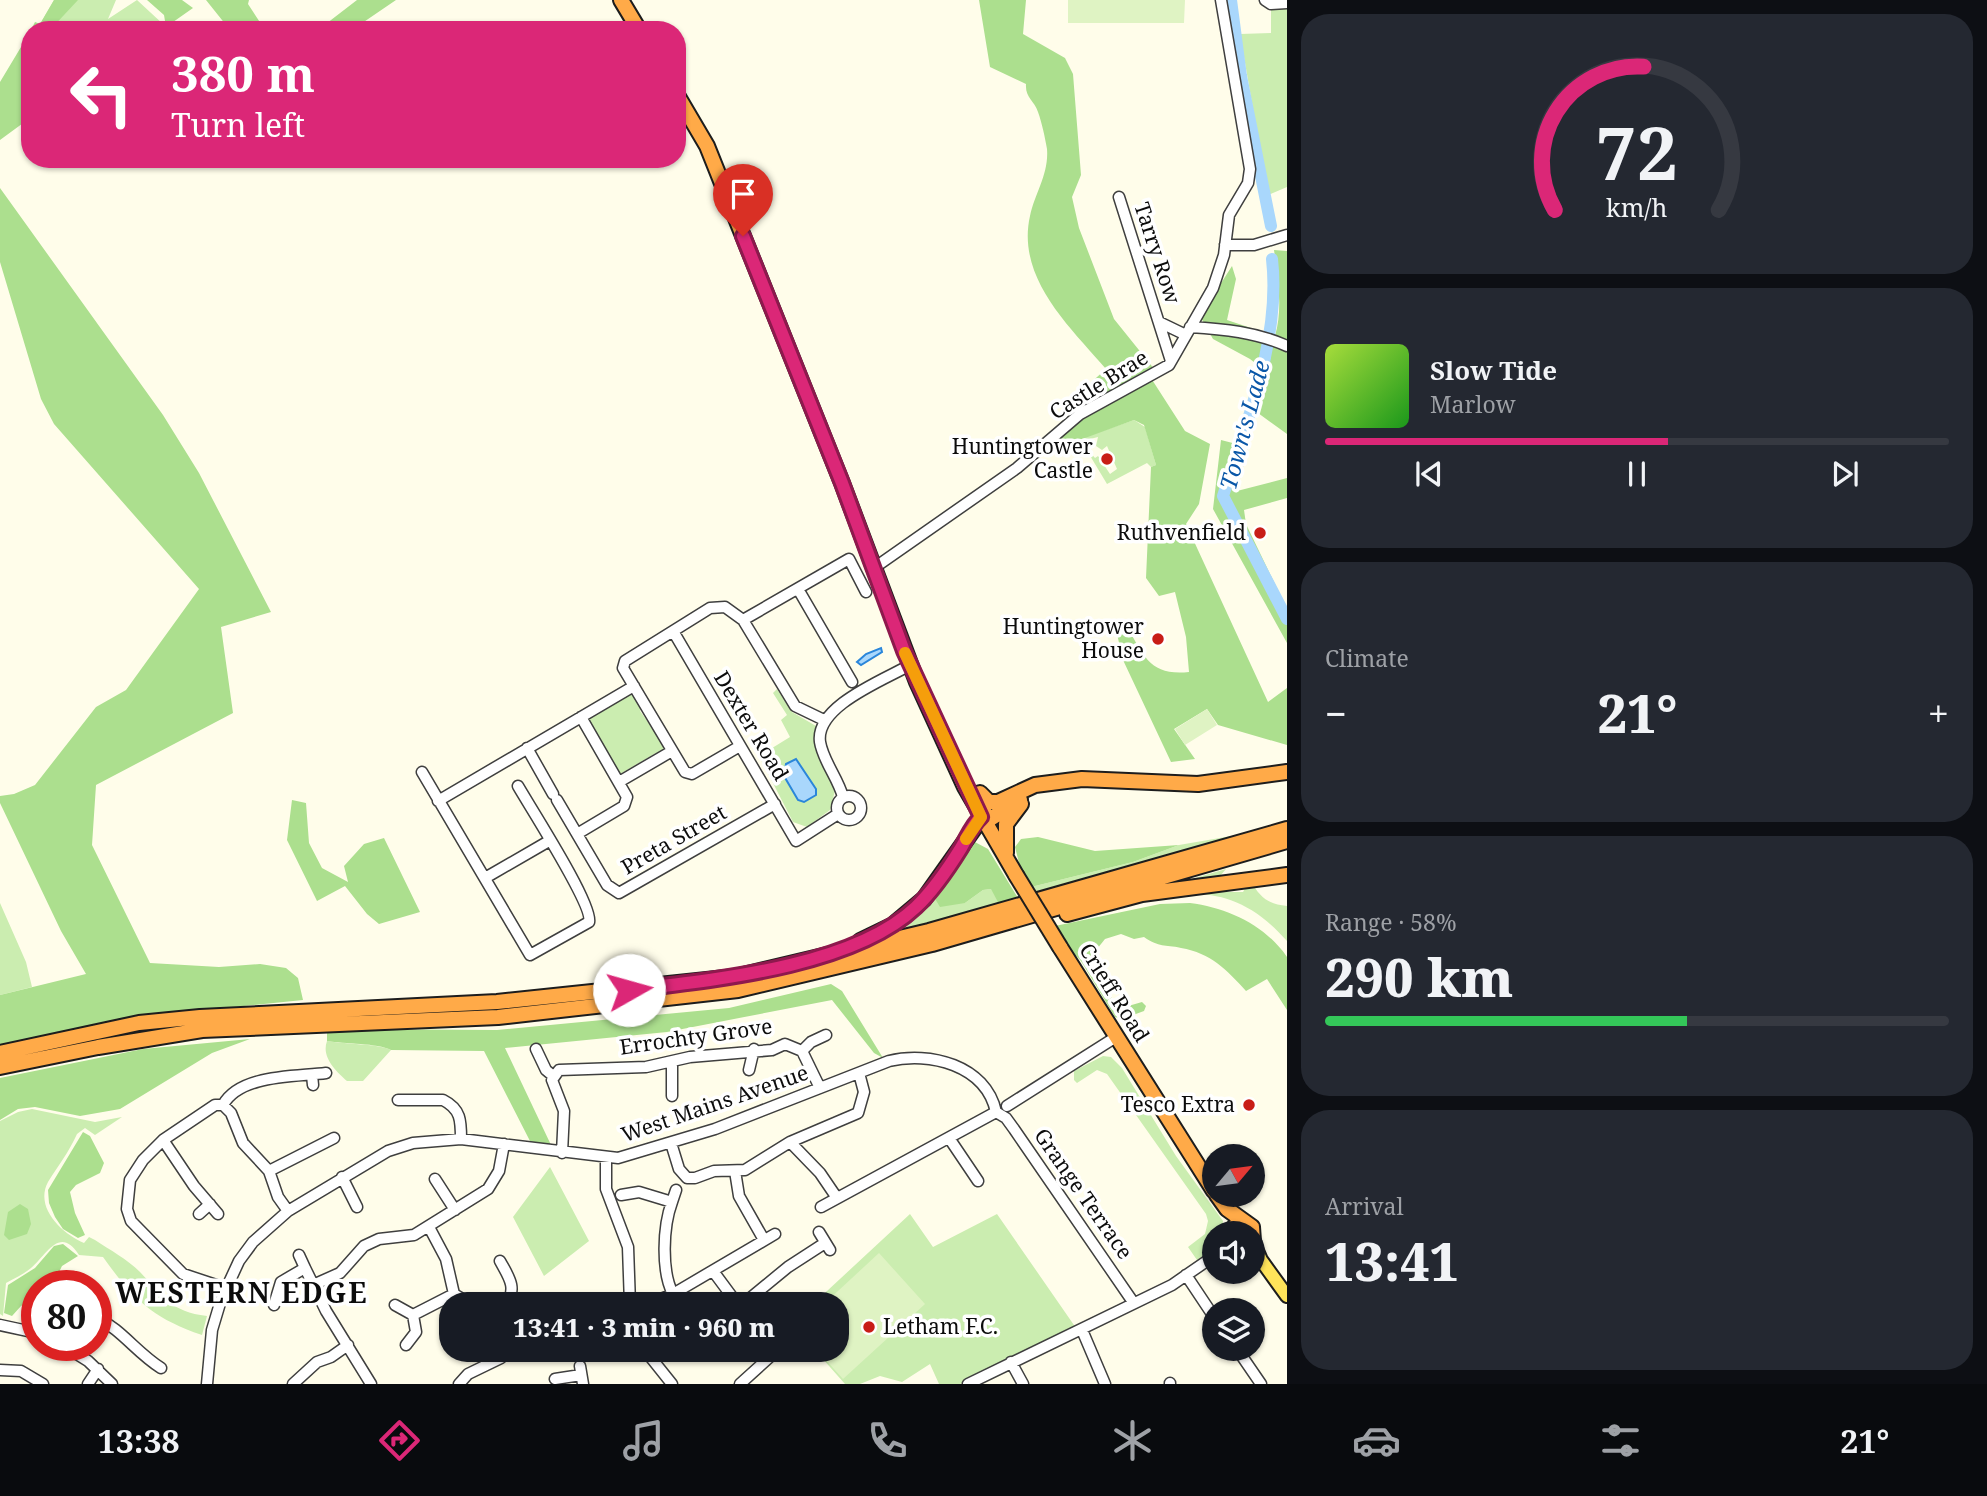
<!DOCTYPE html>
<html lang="en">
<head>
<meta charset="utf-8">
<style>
	:root { --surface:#171b24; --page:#242831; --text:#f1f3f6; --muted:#9ea1a6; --line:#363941; --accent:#db2777 }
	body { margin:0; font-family:"Noto Serif",serif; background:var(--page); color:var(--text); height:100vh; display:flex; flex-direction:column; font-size:26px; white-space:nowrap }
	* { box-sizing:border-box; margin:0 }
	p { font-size:23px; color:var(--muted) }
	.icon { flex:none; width:38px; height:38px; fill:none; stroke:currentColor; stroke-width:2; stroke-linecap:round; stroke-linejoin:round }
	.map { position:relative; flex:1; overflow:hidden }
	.details { display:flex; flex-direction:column; gap:14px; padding:14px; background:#0d0f14; width:700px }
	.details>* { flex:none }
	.top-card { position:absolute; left:21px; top:21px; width:665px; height:147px; border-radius:28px; box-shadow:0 2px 5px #0004; background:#db2777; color:#fff; overflow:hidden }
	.needle { width:46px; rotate:61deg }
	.buttons { position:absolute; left:1202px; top:1144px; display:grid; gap:14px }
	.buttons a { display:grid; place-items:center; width:63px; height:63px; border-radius:50%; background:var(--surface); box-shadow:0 2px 5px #0004; font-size:35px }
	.speed { position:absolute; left:21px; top:1270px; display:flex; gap:14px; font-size:35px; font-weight:700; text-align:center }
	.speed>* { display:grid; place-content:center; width:91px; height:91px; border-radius:50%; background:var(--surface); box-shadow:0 2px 5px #0004; line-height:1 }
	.speed .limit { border:10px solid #d22; background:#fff; color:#111 }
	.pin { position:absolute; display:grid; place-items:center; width:60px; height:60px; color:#fff; margin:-72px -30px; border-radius:50% 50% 50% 0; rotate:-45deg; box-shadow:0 0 7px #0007 }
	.pin .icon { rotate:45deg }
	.me { position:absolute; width:77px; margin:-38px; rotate:83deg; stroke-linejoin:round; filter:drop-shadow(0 0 5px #0008) }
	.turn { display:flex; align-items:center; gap:24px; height:147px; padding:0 35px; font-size:32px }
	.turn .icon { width:91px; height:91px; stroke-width:2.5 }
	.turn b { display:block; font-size:49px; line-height:60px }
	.big { font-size:52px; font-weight:800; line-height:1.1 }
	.details .card { flex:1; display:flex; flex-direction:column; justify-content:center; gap:10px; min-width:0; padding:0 24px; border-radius:28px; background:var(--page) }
	.details .dial { align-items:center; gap:0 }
	.dial svg { height:182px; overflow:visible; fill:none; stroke:var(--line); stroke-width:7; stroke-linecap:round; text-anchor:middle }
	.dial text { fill:var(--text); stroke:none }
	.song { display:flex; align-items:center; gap:21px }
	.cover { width:84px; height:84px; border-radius:10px; background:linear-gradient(135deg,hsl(80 70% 55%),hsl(120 70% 35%)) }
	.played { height:7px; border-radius:4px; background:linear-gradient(90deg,var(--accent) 55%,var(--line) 55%) }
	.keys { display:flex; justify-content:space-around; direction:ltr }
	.heat { display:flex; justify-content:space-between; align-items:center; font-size:38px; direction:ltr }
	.charge { height:10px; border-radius:5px; background:linear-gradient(90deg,#34c759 58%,var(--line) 0) }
	.trip { position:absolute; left:439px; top:1292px; width:410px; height:70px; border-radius:28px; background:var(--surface); box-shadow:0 2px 5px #0004; font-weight:800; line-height:70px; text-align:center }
	.tabs { display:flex; height:112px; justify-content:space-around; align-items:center; background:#090b0e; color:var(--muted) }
	.tabs .icon { width:49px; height:49px }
	.tabs .selected { color:var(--accent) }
	.tabs b { font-size:32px; color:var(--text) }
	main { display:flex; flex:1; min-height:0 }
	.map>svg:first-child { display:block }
</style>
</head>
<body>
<main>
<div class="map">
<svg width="1287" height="1384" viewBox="0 0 1287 1384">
	<rect width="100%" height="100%" fill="#fffdea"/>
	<path fill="#cbedb0" d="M 54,0 L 116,0 L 108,19 L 137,0 L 164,25 L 157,30 L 50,30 L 40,24 Z
		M 1287,3 L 1287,187 L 1268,195 L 1240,34 L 1271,33 L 1271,4 Z
		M 1134,420 L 1145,427 L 1156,465 L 1151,467 L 1147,463 L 1107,484 L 1083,444 L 1095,458 L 1098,456 L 1110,474 L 1117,469 L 1107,446 L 1102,450 L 1096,446 L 1098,437 L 1086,440 L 1085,437 Z
		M 777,689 L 792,712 L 816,726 L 816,749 L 836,787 L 830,810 L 807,827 L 793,822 L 759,756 L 790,737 L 781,720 L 787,715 L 773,693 Z
		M 626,694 L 635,694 L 642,707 L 640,711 L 666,747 L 661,754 L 656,753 L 620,774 L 589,719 L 624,698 Z
		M 1283,827 L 1037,898 L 1031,887 L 1133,862 L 1179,845 Z
		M 1226,869 L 1220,876 L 1227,892 L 1243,892 L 1250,880 C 1260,897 1267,904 1287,906 L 1287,941 C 1229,875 1177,894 1102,905 Z
		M 991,889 L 1018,898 L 1022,904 L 880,937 L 934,897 L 965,903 L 983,890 Z
		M 0,903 L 26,962 L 32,987 L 0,995 Z
		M 327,1041 C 343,1044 380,1044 391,1050 L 363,1081 L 347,1081 C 336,1071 321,1057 327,1041 Z
		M 1103,1056 L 1111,1057 L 1122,1068 L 1176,1156 L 1223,1221 L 1222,1234 L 1214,1234 L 1214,1248 L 1197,1260 L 1188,1247 L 1205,1234 L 1208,1221 L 1206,1214 L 1107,1074 L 1097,1070 L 1077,1083 L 1074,1080 L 1074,1071 Z
		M 32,1109 L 95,1122 L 122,1117 L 95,1135 L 85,1128 L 77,1134 C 69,1152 58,1166 48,1182 C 34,1208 63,1234 84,1243 L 89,1237 L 95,1240 C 110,1250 127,1259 140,1272 C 163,1296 171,1312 207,1316 L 202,1335 C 152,1318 133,1299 103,1257 L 79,1255 C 60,1225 47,1254 31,1268 C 24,1274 15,1278 6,1283 L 3,1316 L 0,1314 L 0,1121 L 18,1112 Z
		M 550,1167 L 589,1241 L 544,1276 L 513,1217 Z
		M 910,1214 L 933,1247 L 997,1214 L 1076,1328 L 960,1384 L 939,1384 L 930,1364 L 902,1382 L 880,1376 L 860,1384 L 845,1384 L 814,1349 L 836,1349 L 836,1304 L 813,1304 Z"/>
	<path fill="#acdf8e" d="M 54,0 L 78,0 L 50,30 L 31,30 L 35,22 L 40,24 Z
		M 147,0 L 182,0 L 193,8 L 166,27 L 164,15 Z
		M 206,0 L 249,0 L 248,4 L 265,30 L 230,30 Z
		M 357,0 L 396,0 L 352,30 L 318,30 Z
		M 979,0 L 1026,0 L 1023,34 L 1065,58 L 1073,74 L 1081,175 L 1072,197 L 1079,228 L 1114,319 L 1155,370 L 1089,406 L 1087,386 L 1106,369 C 1070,327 1016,278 1030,216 C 1035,193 1049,174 1047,149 C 1045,138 1042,123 1038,112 C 1034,100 1025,98 1026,84 L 990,67 Z
		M 30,32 L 30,118 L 0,140 L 0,82 Z
		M 0,188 L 163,415 L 199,473 L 271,612 L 221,627 L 233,713 L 96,785 L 92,845 L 150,963 L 219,967 L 260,964 L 286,968 L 298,978 L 303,1000 L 129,1018 L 0,1050 L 0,995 L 86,974 L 61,931 L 0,803 L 0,796 L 14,794 L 35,785 L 96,707 L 126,690 L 199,589 L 54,424 L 41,399 L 0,262 Z
		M 1274,250 L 1287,251 L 1287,434 L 1258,413 L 1264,370 L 1250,359 L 1213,339 L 1200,316 L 1232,266 L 1236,279 L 1227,320 L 1275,336 C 1283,309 1278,278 1274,250 Z
		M 1149,375 L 1185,431 L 1210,444 L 1199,504 L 1186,524 L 1268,702 L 1287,688 L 1287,745 L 1218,725 L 1207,709 L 1174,729 L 1195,759 L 1171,762 L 1123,660 L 1117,634 L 1128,628 C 1144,657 1151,676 1189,672 L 1186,637 L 1175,592 L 1159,596 L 1146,578 L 1151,467 L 1156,465 L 1144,425 L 1134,420 L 1036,456 L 1083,415 Z
		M 1221,440 L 1248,447 L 1237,491 L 1287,478 L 1287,498 L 1244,510 L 1246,524 L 1287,609 L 1287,643 L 1213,509 Z
		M 292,800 L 306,803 L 309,843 L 322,868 L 348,882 L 344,866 L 364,844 L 384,838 L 420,912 L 379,924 L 367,914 L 345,886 L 317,901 L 287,840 Z
		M 1038,837 L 1095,851 L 1179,845 L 1133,862 L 1031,887 L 1021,871 L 1015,847 L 1021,839 Z
		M 973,841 L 988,849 L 1018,898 L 999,904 L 991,889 L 983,890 L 965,903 L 940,907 L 934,897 Z
		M 1190,903 C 1228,908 1265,925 1287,957 L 1287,1010 L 1267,979 L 1246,991 C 1227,970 1211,953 1181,948 C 1164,944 1160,948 1144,937 L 1134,939 L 1121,934 L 1105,939 L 1089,959 L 1118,1009 L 1142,1002 L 1146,1006 L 1144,1011 L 1122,1019 L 1115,1017 L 1081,961 L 1063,942 L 1055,926 L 1160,904 Z
		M 831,984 L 842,991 L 883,1058 L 874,1053 L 832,1000 L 667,1032 L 505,1048 L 551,1145 L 531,1143 L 484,1051 L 391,1050 C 377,1043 345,1044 327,1041 L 327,1029 L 497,1030 L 729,1008 Z
		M 250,1039 L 212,1053 L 120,1109 L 80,1116 L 35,1107 L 18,1109 L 0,1120 L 0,1078 L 143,1049 Z
		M 83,1132 L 90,1136 L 104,1163 L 100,1173 L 76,1185 L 70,1192 L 75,1213 L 85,1235 L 78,1238 L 63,1229 L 55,1217 L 49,1203 L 48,1190 Z
		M 20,1204 L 28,1209 L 31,1224 L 27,1234 L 9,1240 L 4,1235 L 8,1212 Z
		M 63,1244 L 78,1256 L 62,1266 L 52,1286 L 37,1286 L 37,1298 L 21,1306 L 12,1316 L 4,1313 L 8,1285 L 35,1268 L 54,1246 Z"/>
	<path fill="#dff3c3" d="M 1068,0 L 1185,0 L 1184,23 L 1068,23 Z
		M 1207,709 L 1217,725 L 1185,745 L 1175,729 Z
		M 879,1253 L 925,1304 L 843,1379 L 816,1349 L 836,1349 L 836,1304 L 824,1304 Z"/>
	<path fill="#a9d7fc" stroke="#2a86da" stroke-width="2" d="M 881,648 L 882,652 L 861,665 L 857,662 L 866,654 Z
		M 796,759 L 816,789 L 816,795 L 804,802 L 798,800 L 784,776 L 786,764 Z"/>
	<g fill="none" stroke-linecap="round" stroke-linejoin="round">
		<path stroke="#a9d7fc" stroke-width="12" d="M 1231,0 L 1241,76 L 1271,226
			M 1272,259 C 1281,338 1247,421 1223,496 L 1287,619"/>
		<g stroke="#3f3f3f" stroke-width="13">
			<path id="minor" d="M 1265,0 L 1271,4 L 1287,3
				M 1119,197 L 1171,361
				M 1225,245 L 1254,245 L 1287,235
				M 1159,322 L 1186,335
				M 1190,327 C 1223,329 1256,332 1287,346
				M 874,568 L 1017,468 L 1080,414 L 1169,365 L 1213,288 L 1224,255 L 1229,215 L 1248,183 L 1250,169 L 1221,0
				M 798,589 L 852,682
				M 743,620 L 849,559 L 866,592
				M 673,631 L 796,841 L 838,814
				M 740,746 L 692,774 L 685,772 L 623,668 L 625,661 L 710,608 L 725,607 L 743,620 L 795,706 L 824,720
				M 527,748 L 553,794
				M 422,772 L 530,955 L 589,922 C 594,906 530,807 518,786
				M 619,782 L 672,751
				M837 808a12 12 0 1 1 24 0a12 12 0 1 1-24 0Z
				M 843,797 C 838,778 823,761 820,742 C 815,706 884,680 910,665
				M 557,800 L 607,885 L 619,893 L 775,804
				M 438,801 L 634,686
				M 577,834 L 624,806 L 627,797 L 581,717
				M 485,878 L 549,841
				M 536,1049 L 546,1070 L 552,1075
				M 802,1051 L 811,1042 L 826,1035
				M 672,1062 L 672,1096
				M 749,1070 L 754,1049
				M 312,1075 L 313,1085
				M 398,1100 L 443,1100 C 461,1109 461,1121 461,1139
				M 223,1105 L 231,1113 L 243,1143 L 269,1171 L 278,1197 L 288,1211
				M 1007,1106 L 1116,1037
				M 996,1112 L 1006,1118 L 1014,1129 L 1133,1302
				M 949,1138 L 978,1181
				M 163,1140 L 194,1186 L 218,1214
				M 790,1142 L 820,1173 L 837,1198
				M 671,1143 L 679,1169 L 687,1178 L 695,1178 L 714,1171 L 745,1170 L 790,1142 L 858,1113 L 864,1092 L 859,1073
				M 562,1153 L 564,1111 L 552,1080 L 559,1070 L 646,1067 L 690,1057 L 772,1050 L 785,1044 L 802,1051 L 820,1088
				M 606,1157 L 606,1189 L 628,1247 L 630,1304
				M 269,1171 L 334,1138
				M 735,1171 L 739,1196 L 764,1240
				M 342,1177 L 357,1207
				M 435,1179 L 455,1210
				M 621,1195 L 639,1192 L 672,1202 C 663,1226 661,1271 673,1294
				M 672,1202 L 676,1190
				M 821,1207 L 996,1112
				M 199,1214 L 210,1204
				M 429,1227 L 446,1259 L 454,1294 L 471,1304
				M 819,1232 L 830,1250
				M 299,1255 L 305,1268
				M 500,1261 C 508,1276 518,1288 506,1304
				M 713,1271 L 733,1298 L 743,1304
				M 1186,1275 L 1214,1317
				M 313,1285 L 340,1273 L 364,1246 L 379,1239 L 414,1235 L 488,1189 L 499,1171 L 504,1144
				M 225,1288 L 183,1274 L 131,1221 L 127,1209 L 130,1180 L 143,1160 L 163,1140 L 215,1105 L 223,1105 C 240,1074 296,1077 326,1073
				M 649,1304 L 673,1294 L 775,1234
				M 743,1304 L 788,1267 L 825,1243
				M 274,1305 L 281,1282 L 305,1268 L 326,1311 L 371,1384
				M 395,1305 L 413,1315 L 416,1332 L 406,1345
				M 413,1315 L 454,1294
				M 96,1317 C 122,1330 137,1353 161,1368
				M 0,1325 L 37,1333
				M 1082,1330 L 1105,1384
				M 64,1346 L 88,1361 L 112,1384
				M 644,1349 L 672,1384
				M 1237,1349 L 1261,1384
				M 1011,1362 L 1023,1384
				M 580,1366 L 583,1384
				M 0,1370 L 21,1371 L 43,1384
				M 555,1379 L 581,1375
				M 1170,1383 L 1170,1384
				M 88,1384 L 98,1369
				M 207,1384 L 212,1330 L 221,1300 L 239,1261 L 253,1242 L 288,1211 L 388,1151 L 413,1143 L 461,1139 L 618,1158 L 715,1129 L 889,1061 C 929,1051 986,1065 996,1112
				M 293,1384 L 317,1362 L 331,1357 L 348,1345
				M 459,1384 L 468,1374 L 501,1358 L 497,1349
				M 740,1384 L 773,1354
				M 968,1384 L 1172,1285 L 1214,1256"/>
		</g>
		<g stroke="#1d1d1d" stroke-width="16">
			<path id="major" d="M 1253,1241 L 1261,1260 L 1287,1296"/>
		</g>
		<g stroke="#1d1d1d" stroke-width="18">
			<path id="highway" d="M 621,0 L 639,30
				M 677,95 L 707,146 L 842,483 L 917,682 L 965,787 L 1016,875
				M 980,793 L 989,802 L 998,802 L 1035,785 L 1082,779 L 1198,784 L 1287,772
				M 984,823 L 1020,800
				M 1006,853 L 1006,824 L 1021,804
				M 1067,914 L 1142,894 L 1287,875
				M 860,941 L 893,925 L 924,899 L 985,813
				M 1060,947 L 1214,1191
				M 0,1053 L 139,1023 L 200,1017 L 497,1002 L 735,977 L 929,931 L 1287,829
				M 0,1067 L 98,1047 L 202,1030 L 498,1017 L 738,990 L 932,944 L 1287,841
				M 1217,1195 L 1227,1209 L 1252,1227 L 1253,1241
				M 1231,1234 L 1235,1226 L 1246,1223"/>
		</g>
		<use href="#minor" stroke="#fff" stroke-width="10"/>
		<use href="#major" stroke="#ffe45a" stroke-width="12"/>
		<use href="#highway" stroke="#ffaa48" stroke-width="14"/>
		<g stroke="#1d1d1d" stroke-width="18" stroke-linecap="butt">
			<path id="highway-bridge" d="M 1016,875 L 1060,947"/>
		</g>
		<use href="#highway-bridge" stroke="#ffaa48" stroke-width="14"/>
	</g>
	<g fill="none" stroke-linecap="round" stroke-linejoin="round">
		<g stroke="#8e194d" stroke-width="18">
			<path id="route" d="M 629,990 C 713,980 853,967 916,907 C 934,890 948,869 961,848 C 967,838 972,825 981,817 L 904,651 L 842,483 L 743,236"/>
		</g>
		<use href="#route" stroke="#db2777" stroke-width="12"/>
		<path stroke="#f59e0b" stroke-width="12" d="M 905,653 L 981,817 L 966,839"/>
	</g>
	<g fill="#c81d17" stroke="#fff" stroke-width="2.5">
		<circle cx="1107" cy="459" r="7"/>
		<circle cx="1260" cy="533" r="7"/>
		<circle cx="1158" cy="639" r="7"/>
		<circle cx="1249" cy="1105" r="7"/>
		<circle cx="869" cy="1327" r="7"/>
	</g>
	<g text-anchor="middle" stroke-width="7" stroke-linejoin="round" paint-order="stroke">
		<g font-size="21" fill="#0c0c0c" stroke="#fff">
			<text transform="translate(1157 253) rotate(72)" y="7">Tarry Row</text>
			<text transform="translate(1099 385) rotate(-32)" y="7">Castle Brae</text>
			<text transform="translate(751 726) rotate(59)" y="7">Dexter Road</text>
			<text transform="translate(674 840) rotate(-30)" y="7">Preta Street</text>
			<text transform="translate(1114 993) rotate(58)" y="7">Crieff Road</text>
			<text transform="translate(696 1037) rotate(-8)" y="7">Errochty Grove</text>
			<text transform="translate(715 1104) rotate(-19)" y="7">West Mains Avenue</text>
			<text transform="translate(1083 1194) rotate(55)" y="7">Grange Terrace</text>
		</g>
		<g font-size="21" fill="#0c0c0c" stroke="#fff" text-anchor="end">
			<text x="1093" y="454">Huntingtower<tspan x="1093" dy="24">Castle</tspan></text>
			<text x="1246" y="540">Ruthvenfield</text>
			<text x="1144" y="634">Huntingtower<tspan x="1144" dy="24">House</tspan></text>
			<text x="1235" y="1112">Tesco Extra</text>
			<text x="883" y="1334" text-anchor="start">Letham F.C.</text>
		</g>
		<g font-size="23" font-style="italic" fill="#0a57a8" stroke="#fff">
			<text transform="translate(1245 425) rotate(-75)" y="8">Town's Lade</text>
		</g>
		<g font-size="28" font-weight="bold" letter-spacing="2" fill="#0c0c0c" stroke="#fff">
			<text x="242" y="1303">WESTERN EDGE</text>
		</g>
	</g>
</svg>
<div class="buttons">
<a><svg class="needle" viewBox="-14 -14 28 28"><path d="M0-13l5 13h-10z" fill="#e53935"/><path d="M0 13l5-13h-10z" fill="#9ea1a6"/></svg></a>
<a><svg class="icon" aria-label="sound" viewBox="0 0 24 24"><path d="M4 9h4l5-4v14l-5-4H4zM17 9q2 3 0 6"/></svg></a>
<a><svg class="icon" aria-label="layers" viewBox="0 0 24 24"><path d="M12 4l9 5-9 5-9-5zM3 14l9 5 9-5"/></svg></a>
</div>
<div class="speed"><div class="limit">80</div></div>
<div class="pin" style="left:743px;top:236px;background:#d93025"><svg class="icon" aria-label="arrive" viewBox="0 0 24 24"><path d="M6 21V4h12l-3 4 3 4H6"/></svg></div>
<svg class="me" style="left:629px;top:990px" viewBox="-20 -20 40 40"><circle r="19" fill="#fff"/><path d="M0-13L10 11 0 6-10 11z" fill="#db2777"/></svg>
<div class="trip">13:41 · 3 min · 960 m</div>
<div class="top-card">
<div class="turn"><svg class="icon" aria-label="left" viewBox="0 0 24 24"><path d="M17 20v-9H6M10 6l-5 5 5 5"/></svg><div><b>380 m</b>Turn left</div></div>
</div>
</div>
<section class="details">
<div class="card dial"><svg viewBox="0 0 100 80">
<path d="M14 69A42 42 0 1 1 86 69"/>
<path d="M14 69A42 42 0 0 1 53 6" stroke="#db2777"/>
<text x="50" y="56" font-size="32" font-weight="700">72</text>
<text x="50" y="72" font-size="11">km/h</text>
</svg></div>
<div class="card">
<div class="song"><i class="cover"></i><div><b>Slow Tide</b><p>Marlow</p></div></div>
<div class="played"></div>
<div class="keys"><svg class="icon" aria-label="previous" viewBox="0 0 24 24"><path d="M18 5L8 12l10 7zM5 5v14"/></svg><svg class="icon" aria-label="pause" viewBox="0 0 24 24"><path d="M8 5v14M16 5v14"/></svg><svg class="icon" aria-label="next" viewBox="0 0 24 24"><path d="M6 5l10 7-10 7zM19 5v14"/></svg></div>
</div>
<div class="card"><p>Climate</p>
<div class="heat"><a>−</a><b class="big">21°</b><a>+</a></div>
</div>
<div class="card"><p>Range · 58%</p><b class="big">290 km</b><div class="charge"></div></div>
<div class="card"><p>Arrival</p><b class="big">13:41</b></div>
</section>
</main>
<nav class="tabs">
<b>13:38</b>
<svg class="icon selected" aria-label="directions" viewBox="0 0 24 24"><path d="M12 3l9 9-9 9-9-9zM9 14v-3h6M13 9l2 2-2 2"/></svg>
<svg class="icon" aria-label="music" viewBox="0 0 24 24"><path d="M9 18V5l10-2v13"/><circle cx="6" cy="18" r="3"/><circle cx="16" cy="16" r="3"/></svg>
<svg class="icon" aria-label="phone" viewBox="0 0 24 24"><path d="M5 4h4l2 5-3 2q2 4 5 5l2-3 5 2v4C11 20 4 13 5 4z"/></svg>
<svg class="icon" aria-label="climate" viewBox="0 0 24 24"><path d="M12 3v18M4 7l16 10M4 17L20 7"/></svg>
<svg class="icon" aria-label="car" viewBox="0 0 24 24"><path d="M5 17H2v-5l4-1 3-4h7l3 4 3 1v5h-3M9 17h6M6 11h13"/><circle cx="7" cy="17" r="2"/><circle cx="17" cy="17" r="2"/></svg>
<svg class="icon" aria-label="filters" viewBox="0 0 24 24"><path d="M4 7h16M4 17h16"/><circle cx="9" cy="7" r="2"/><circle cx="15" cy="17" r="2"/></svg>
<b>21°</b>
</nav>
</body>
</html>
